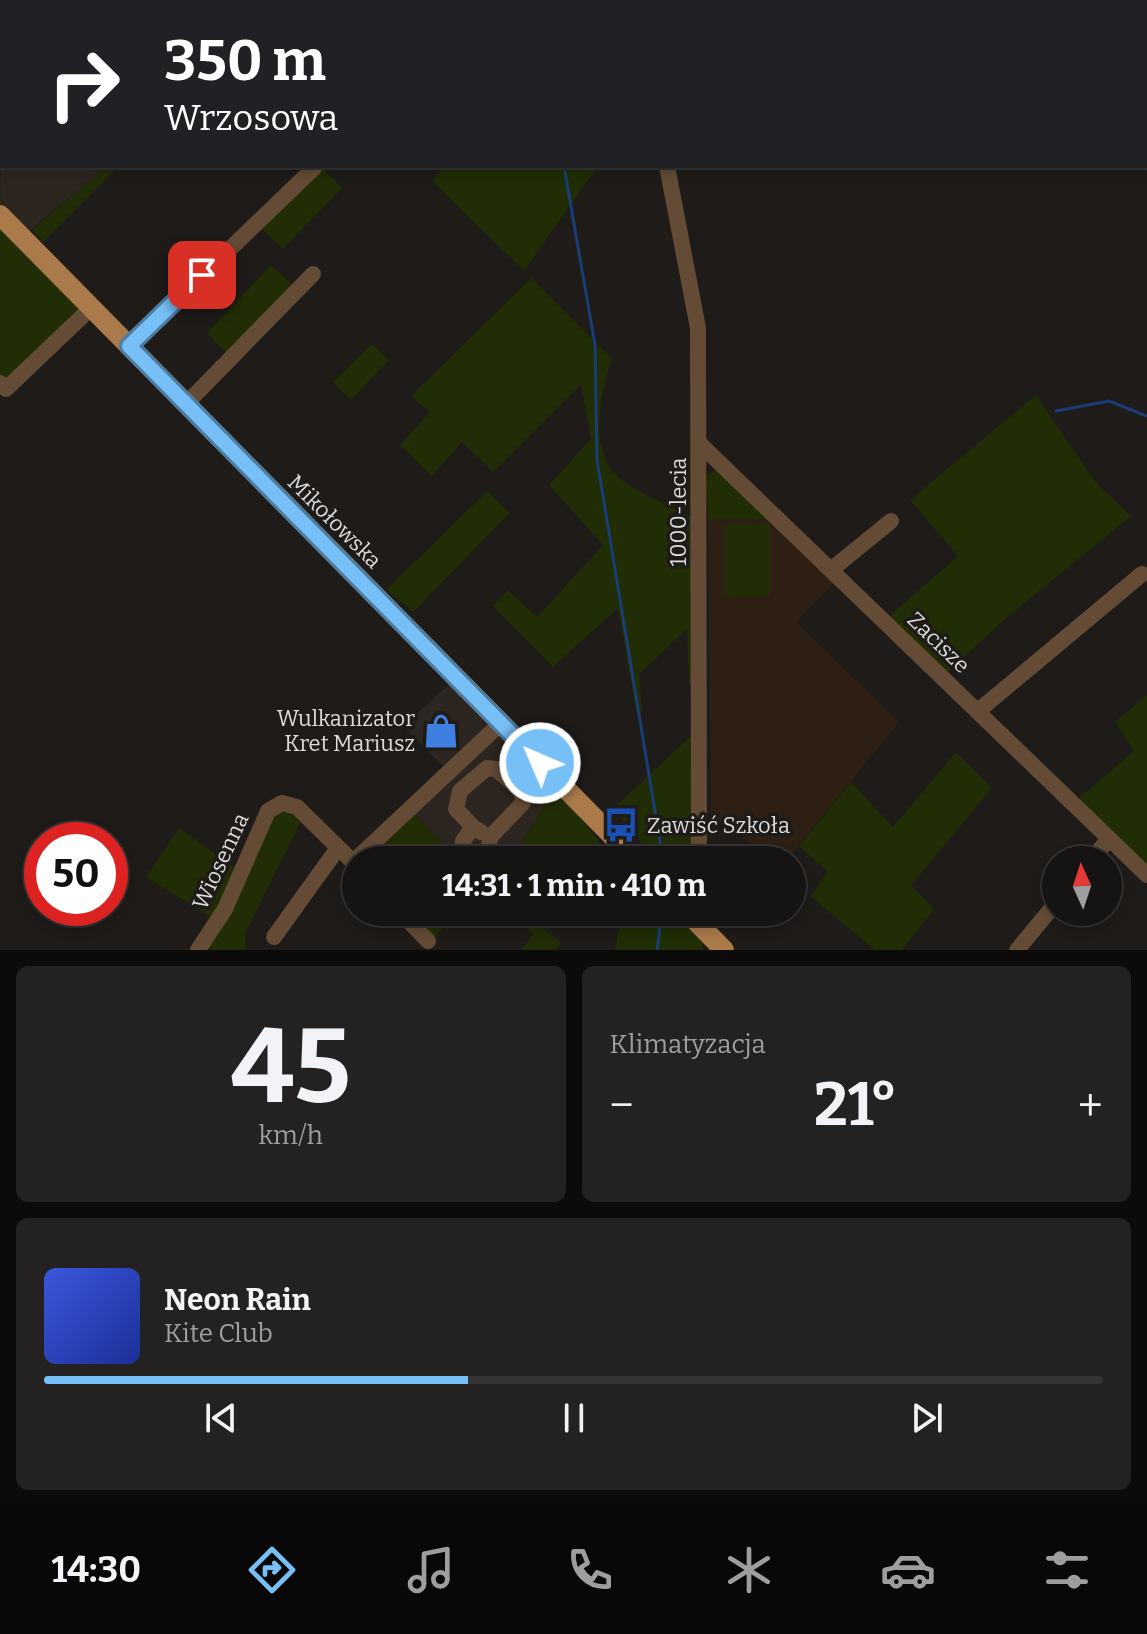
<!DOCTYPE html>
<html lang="pl">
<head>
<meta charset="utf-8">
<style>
	:root { --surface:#161413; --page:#232121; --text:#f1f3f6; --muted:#9e9ea0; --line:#353333; --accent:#77bff7 }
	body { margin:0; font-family:Bitter,serif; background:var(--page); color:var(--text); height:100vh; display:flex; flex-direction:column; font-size:30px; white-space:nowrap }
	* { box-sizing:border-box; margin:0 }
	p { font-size:26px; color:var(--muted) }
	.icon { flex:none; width:44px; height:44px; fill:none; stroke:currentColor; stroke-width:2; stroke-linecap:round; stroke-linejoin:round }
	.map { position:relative; height:950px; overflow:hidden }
	.details { display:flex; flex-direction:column; gap:16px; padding:16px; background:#0c0b0a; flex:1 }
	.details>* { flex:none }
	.banner { position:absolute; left:0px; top:0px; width:1148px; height:168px; box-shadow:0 4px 12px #0003,0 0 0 2px var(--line); background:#202124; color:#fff; overflow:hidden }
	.needle { width:52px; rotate:357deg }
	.fabs { position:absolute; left:1042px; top:846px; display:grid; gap:16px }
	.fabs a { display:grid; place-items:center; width:80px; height:80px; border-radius:50%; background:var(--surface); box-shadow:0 4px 12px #0003,0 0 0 2px var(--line); font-size:40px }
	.speed { position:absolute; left:24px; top:822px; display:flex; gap:16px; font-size:40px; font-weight:700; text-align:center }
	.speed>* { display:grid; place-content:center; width:104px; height:104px; border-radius:50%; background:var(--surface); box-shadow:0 4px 12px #0003,0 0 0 2px var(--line); line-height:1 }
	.speed .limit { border:12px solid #d22; background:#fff; color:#111 }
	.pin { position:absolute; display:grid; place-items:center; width:68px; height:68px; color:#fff; margin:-34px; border-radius:16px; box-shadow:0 4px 12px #0006 }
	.me { position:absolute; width:88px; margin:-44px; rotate:315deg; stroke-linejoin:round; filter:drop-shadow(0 0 6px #0008) }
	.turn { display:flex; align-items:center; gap:28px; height:168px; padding:0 32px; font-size:36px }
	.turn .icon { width:104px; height:104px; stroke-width:2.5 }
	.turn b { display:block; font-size:56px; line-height:68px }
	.big { font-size:60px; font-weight:700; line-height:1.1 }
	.details .widget { flex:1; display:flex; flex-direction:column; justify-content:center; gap:12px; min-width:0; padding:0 28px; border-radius:12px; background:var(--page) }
	.details .dial { align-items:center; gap:0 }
	.dial b { font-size:104px; line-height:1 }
	.song { display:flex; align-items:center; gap:24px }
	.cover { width:96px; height:96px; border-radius:12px; background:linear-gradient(135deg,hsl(230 70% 55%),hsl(230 70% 35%)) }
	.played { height:8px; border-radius:4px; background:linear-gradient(90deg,var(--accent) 40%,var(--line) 40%) }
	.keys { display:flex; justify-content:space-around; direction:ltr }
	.heat { display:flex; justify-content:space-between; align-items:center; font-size:44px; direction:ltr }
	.details .tiles { flex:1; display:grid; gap:16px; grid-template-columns:1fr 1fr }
	.widget:last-child { grid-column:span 2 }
	.trip { position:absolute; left:342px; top:846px; width:464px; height:80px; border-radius:40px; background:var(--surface); box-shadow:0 4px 12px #0003,0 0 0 2px var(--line); font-weight:700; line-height:80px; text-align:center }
	.dock { display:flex; height:128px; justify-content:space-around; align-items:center; background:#090808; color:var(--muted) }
	.dock .icon { width:56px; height:56px }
	.dock .current { color:var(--accent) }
	.dock b { font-size:36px; color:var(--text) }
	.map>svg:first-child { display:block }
</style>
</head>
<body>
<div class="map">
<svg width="1147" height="950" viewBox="0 0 1147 950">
	<rect width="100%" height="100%" fill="#1e1b19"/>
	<path fill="#2d2520" d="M 0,0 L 174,0 L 2,2 L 2,12 Z
		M 2,15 L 2,166 L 99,166 L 102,170 L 26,234 L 0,206 Z
		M 450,684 L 494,725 L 446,769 L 402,726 Z
		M 498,731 L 556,789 L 510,860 L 459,860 L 413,813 Z"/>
	<path fill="#2e1f14" d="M 708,519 L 774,520 L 836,581 L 796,622 L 899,722 L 787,860 L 773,860 L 711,815 Z"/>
	<path fill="#202d05" d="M 174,0 L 353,0 L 172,2 Z
		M 99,166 L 119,166 L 43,242 L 32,230 L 102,170 Z
		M 320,166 L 342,188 L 283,249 L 260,227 Z
		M 443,166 L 598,166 L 524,271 L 432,181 Z
		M 0,229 L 83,311 L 9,386 L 0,377 Z
		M 271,265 L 302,293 L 232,359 L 207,333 Z
		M 531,278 L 612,359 C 600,393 587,455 622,480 C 643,495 670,506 693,518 L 695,682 L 689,685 L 687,629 L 639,674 L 642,713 L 637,716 L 618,608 L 553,667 L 493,606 L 508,590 L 537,617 L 603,545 L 549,485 L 591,439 L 581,384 L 493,472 L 462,442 L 432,476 L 400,445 L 430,412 L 411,396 Z
		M 372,344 L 389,360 L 351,400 L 333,382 Z
		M 1036,395 L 1094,480 L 1131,516 L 1005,619 L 948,672 L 888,617 L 958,556 L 910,500 Z
		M 715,470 L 724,471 L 774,520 L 708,519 L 706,477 Z
		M 487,491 L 510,513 L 413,612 L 386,590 Z
		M 725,524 L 770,524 L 770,596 L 725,596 Z
		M 1147,695 L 1147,864 L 1078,799 L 1134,751 L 1115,722 Z
		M 697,730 L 694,860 L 656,860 L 613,809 Z
		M 956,752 L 992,788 L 911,885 L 934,909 L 902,950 L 875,950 L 811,897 L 827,871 L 799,846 L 851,782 L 893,827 Z
		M 556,789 L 600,842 L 586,860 L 510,860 Z
		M 280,806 L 302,819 L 245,934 L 246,950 L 202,950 L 270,813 Z
		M 413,813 L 459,860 L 364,860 Z
		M 179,828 L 238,870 L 216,920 L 146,877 Z
		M 406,912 L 454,912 L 433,941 Z
		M 510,912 L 552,912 L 543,929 L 561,942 L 556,950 L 522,950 L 533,934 Z
		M 622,912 L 674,912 L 703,941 L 702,950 L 615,950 Z"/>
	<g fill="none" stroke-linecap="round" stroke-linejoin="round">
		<path stroke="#193d74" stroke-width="3" d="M 529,0 L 530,2
			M 564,166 L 595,345 L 597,460 L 663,860
			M 1056,411 L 1109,401 L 1147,416
			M 657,950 L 662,912"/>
		<path stroke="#634b36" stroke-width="16" d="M 632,0 L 632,2
			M 667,166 L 698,328 L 699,860
			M 129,346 L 314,168
			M 0,383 L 6,389 L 91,308
			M 186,404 L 313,274
			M 699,443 L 1147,875
			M 832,569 L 891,521
			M 978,711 L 1142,574
			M 473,827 L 456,809 L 460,791 L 487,768 L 496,769 L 516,786
			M 469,860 L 462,853 L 463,841 L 473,827 L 481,832
			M 481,860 L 489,848 L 490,837 L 523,803 L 523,795 L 516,786 L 540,763
			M 1091,860 L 1109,839
			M 400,912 L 428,941
			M 274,937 L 338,848
			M 198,950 L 225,909 L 268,811 L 282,803 L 297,807 L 353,862 L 501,723
			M 1017,950 L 1056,903"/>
		<path stroke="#ab7a4b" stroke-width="20" d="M 0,215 L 636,860
			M 687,912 L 724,950"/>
	</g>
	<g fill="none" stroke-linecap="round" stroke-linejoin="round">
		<g stroke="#4d7ca1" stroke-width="20">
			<path id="route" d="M 202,275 L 129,346 L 540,763"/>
		</g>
		<use href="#route" stroke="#77bff7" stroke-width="14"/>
	</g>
	<defs>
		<g id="shop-bare" transform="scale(2.76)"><path d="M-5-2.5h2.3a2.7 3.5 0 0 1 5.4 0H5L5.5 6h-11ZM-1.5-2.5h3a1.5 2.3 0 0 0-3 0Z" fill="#3f7fe0" stroke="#1e1b19" stroke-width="2.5" paint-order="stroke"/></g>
		<g id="bus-bare" transform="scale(2.76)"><path d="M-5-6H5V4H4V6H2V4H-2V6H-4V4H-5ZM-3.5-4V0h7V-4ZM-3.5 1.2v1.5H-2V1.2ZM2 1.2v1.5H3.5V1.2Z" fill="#1a4fb4" stroke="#1e1b19" stroke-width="2.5" paint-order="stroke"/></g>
	</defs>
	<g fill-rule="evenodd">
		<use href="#shop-bare" x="441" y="731"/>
		<use href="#bus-bare" x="621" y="825"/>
	</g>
	<g text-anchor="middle" stroke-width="7" stroke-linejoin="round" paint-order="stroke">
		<g font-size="22" fill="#dddbda" stroke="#1e1b19">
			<text transform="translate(678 512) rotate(-90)" y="8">1000-lecia</text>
			<text transform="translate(335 521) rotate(45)" y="8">Mikołowska</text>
			<text transform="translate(939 642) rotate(44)" y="8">Zacisze</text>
			<text transform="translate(220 861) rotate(-65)" y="8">Wiosenna</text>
		</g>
		<g font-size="22" fill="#dddbda" stroke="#1e1b19" text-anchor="end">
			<text x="415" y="726">Wulkanizator<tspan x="415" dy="25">Kret Mariusz</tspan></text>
			<text x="647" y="833" text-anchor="start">Zawiść Szkoła</text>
		</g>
	</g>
</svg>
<div class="fabs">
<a><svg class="needle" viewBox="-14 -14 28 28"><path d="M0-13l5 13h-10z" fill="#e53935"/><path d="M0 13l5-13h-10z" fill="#9e9ea0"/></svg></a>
</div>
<div class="speed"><div class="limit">50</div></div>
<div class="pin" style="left:202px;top:275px;background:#d93025"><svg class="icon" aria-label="arrive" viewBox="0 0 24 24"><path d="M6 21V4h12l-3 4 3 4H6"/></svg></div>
<svg class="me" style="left:540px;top:763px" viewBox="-20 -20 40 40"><circle r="17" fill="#77bff7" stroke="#fff" stroke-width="3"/><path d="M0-11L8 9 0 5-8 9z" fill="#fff"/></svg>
<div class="trip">14:31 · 1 min · 410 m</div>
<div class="banner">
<div class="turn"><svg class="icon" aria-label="right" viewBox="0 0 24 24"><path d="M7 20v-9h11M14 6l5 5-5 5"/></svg><div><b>350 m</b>Wrzosowa</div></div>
</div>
</div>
<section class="details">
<div class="tiles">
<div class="widget dial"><b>45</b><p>km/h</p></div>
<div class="widget"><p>Klimatyzacja</p>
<div class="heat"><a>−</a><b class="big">21°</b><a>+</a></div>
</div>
<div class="widget">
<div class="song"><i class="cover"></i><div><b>Neon Rain</b><p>Kite Club</p></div></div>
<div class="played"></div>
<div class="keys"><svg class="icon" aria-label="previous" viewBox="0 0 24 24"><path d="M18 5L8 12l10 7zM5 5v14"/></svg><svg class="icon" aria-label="pause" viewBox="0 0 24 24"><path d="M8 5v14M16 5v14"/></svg><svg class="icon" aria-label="next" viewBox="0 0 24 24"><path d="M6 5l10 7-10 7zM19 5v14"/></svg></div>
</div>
</div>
</section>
<nav class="dock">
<b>14:30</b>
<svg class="icon current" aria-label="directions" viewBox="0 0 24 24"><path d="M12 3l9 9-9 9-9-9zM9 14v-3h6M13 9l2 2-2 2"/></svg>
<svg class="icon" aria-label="music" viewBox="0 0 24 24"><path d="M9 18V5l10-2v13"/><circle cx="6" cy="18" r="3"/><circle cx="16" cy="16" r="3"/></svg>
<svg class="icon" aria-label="phone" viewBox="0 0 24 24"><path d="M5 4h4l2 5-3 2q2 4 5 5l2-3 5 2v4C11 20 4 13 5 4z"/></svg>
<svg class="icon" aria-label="climate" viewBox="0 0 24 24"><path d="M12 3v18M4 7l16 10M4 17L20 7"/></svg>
<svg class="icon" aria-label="car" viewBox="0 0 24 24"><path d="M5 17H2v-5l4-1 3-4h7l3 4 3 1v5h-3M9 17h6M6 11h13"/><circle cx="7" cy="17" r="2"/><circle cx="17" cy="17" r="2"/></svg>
<svg class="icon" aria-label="filters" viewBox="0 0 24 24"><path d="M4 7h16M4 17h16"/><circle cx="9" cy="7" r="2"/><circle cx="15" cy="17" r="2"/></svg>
</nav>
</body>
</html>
